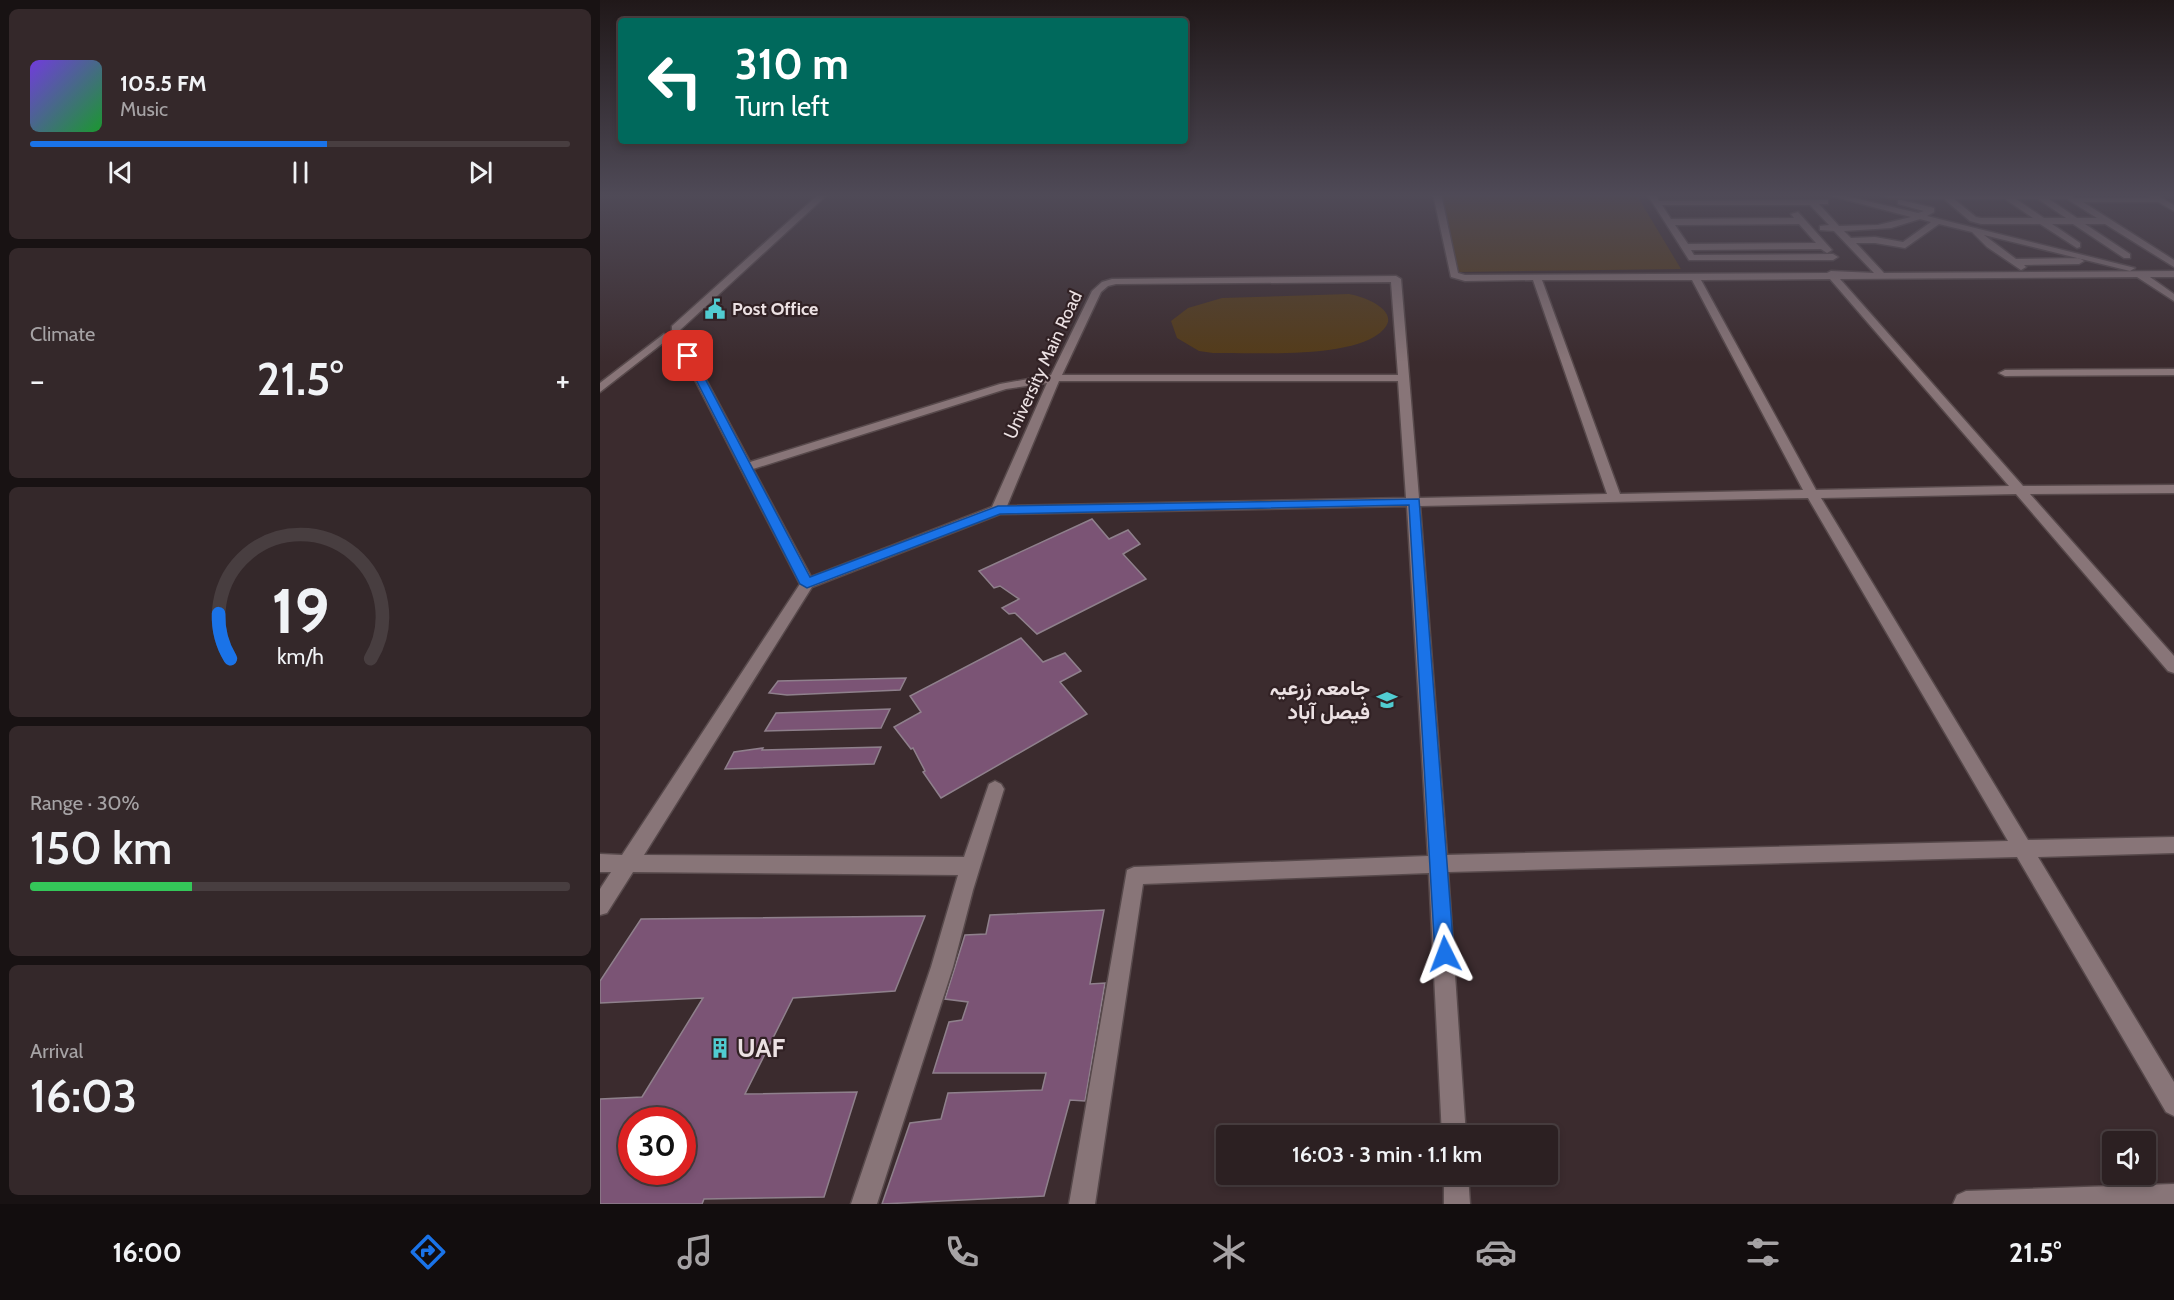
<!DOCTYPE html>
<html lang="en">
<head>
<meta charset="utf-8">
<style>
	:root { --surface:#2c2022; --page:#34282a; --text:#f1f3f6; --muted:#a6a3a5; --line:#483e40; --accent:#1a73e8 }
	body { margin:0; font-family:Cabin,Vazirmatn,sans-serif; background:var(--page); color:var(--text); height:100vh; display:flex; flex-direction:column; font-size:22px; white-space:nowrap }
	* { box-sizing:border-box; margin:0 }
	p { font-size:20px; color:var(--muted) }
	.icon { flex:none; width:33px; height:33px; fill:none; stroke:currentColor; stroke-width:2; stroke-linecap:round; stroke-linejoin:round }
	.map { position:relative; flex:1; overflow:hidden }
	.details { display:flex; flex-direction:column; gap:9px; padding:9px; background:#181213; width:600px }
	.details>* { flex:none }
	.hud { position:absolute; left:18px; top:18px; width:570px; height:126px; border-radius:6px; box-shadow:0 3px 9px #0003,0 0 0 2px var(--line); background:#00695c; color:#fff; overflow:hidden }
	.controls { position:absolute; left:1502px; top:1131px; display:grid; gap:12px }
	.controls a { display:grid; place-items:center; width:54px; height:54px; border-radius:6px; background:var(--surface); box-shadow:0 3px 9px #0003,0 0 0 2px var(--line); font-size:30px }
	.speed { position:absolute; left:18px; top:1107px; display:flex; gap:12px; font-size:30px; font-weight:700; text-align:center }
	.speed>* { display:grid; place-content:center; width:78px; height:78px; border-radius:50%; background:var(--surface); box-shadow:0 3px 9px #0003,0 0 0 2px var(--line); line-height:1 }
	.speed .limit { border:9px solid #d22; background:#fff; color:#111 }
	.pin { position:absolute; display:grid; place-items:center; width:51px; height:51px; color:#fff; margin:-26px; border-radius:12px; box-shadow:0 3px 9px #0006 }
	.me { position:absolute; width:66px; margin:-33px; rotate:357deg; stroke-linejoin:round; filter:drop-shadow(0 0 4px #0008) }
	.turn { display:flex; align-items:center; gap:21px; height:126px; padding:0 18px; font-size:27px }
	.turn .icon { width:78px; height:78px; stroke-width:2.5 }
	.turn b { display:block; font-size:42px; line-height:51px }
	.big { font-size:45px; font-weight:600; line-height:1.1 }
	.details .tile { flex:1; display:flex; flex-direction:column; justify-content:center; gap:9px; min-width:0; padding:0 21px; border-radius:9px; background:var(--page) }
	.details .dial { align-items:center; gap:0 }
	.dial svg { height:156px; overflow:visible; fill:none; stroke:var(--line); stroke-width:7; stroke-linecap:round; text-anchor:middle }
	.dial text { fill:var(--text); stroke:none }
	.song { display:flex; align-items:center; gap:18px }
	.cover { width:72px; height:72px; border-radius:9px; background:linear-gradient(135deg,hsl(260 70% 55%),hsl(130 70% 35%)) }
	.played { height:6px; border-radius:3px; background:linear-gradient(90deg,var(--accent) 55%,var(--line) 55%) }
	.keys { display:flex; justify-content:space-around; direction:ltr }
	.heat { display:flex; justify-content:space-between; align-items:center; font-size:33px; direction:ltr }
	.charge { height:9px; border-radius:4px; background:linear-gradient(90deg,#34c759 30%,var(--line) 0) }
	.trip { position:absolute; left:616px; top:1125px; width:342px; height:60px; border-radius:6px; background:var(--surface); box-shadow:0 3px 9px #0003,0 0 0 2px var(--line); font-weight:600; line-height:60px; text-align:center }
	.dock { display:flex; height:96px; justify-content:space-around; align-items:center; background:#120d0e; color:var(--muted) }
	.dock .icon { width:42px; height:42px }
	.dock .selected { color:var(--accent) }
	.dock b { font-size:27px; color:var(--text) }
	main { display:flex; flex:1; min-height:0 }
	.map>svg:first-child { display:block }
</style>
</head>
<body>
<main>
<section class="details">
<div class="tile">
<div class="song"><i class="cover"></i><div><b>105.5 FM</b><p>Music</p></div></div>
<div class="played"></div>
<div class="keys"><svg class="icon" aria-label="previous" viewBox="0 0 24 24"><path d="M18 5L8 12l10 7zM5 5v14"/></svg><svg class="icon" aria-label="pause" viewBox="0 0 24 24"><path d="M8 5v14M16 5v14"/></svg><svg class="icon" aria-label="next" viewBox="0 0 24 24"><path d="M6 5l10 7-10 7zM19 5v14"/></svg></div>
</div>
<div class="tile"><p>Climate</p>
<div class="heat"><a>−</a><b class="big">21.5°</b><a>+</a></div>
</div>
<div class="tile dial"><svg viewBox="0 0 100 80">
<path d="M14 69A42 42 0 1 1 86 69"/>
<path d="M14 69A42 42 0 0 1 8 46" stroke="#1a73e8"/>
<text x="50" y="56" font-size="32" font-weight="700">19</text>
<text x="50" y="72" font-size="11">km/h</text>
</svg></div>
<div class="tile"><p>Range · 30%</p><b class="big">150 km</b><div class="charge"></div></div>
<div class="tile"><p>Arrival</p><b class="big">16:03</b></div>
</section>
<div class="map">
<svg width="1574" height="1204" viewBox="0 0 1574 1204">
	<rect width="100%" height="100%" fill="#3b2b2e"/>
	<path fill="#543b18" d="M 839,194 L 1036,194 L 1081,269 L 859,272 Z
		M 749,294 C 762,296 801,310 784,329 C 756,360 655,352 613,353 L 599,351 L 577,338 L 571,321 L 588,308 L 622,298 Z"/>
	<path fill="#7b5475" stroke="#8f808c" stroke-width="1.5" fill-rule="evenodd" d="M 492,519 L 509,539 L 528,530 L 540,544 L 523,554 L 546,579 L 437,634 L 415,613 L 409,614 L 402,608 L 419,599 L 400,586 L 394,588 L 379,571 Z
		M 421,638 L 443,662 L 465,653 L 481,671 L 460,682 L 487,714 L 341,798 L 323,772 L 325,771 L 313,748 L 311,749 L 294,727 L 321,712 L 310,696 Z
		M 306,678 L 300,690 L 187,695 L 169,693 L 178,681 Z
		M 290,709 L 281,728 L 165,731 L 176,713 Z
		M 281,747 L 274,764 L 125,769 L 134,752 L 163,748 L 162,750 Z
		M 504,910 L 490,984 L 505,983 L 485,1101 L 470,1100 L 444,1196 L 282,1204 L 310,1123 L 341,1119 L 348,1093 L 442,1090 L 446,1073 L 333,1073 L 349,1022 L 362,1020 L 368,1002 L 345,999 L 365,935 L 386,934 L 390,915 Z
		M 325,916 L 295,991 L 193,998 L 145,1094 L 257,1092 L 224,1197 L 104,1199 L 102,1204 L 0,1204 L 0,1099 L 42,1097 L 103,998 L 0,1003 L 0,981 L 41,919 ZM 32,1120 L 82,1120 L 82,1172 L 32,1172 Z"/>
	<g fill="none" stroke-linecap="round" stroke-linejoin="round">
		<g stroke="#57494b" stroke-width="3">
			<path id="minor" d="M 219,194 L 228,194 L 80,330 L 72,330 L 72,326 Z
				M 833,194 L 841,194 L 858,273 L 865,275 L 1227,273 L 1231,271 L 1274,273 L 1234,231 L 1220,230 L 1220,226 L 1229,225 L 1210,205 L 1062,205 L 1071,219 L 1194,218 L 1191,214 L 1198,212 L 1232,250 L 1227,253 L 1221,249 L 1091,250 L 1094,255 L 1233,254 L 1238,257 L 1233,260 L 1089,260 L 1047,194 L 1055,194 L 1059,201 L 1225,200 L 1228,200 L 1228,204 L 1219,204 L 1239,226 L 1278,225 L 1311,217 L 1224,194 L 1237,194 L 1318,213 L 1324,211 L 1298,204 L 1298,200 L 1301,200 L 1334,208 L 1334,212 L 1327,216 L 1535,268 L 1530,271 L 1384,235 L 1416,259 L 1479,258 L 1484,261 L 1479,264 L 1424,265 L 1426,267 L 1421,270 L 1387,247 L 1372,232 L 1339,224 L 1305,248 L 1275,243 L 1256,243 L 1284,273 L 1574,271 L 1574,277 L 1550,277 L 1574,294 L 1574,301 L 1537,277 L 1240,279 L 1423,486 L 1574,485 L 1574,493 L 1430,494 L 1574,656 L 1574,673 L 1568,671 L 1416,494 L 1221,498 L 1428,840 L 1574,837 L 1574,853 L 1438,857 L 1574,1082 L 1574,1116 L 1566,1112 L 1417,857 L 848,872 L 866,1136 L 842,1136 L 829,873 L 543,884 L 495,1204 L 469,1204 L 527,870 L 534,867 L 828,856 L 807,506 L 400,514 L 212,587 L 44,855 L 364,857 L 389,784 L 395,781 L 401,784 L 404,789 L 373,890 L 353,967 L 277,1204 L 251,1204 L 331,967 L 358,875 L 33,872 L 7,913 L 0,915 L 0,889 L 11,872 L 0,872 L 0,854 L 22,855 L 200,584 L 73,337 L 74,335 L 83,337 L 150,462 L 400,384 L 451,375 L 492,291 L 502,282 L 512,279 L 796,276 L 801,279 L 819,498 L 1007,494 L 933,280 L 865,281 L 851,277 ZM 1320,219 L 1331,222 L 1303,242 L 1275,237 L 1251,238 L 1244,231 L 1291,228 ZM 1199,224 L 1216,243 L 1088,244 L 1075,225 ZM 1230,279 L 1409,486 L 1216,490 L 1101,280 ZM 942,280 L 1092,280 L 1203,490 L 1020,494 ZM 791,282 L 798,375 L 462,375 L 501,292 L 508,286 L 516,284 ZM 459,381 L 798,381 L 806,498 L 407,506 ZM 447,383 L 392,507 L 211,577 L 153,469 L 406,389 ZM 1208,498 L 1408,841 L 847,855 L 820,506 Z
				M 1277,194 L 1469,194 L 1475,198 L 1550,198 L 1548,194 L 1555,194 L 1574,205 L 1574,211 L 1558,202 L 1483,202 L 1574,260 L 1574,267 L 1505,224 L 1485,224 L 1530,254 L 1530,258 L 1524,258 L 1473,224 L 1452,224 L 1480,243 L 1480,247 L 1477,248 L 1440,224 L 1381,224 L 1370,221 L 1344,199 L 1289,198 ZM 1354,199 L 1405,199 L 1433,218 L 1381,218 L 1376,217 ZM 1416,199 L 1438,199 L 1466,218 L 1444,218 ZM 1449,199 L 1467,199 L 1497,218 L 1477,218 Z
				M 64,334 L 69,337 L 68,339 L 0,392 L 0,383 Z
				M 1574,369 L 1574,375 L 1405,376 L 1399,373 L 1405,370 Z
				M 844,1174 L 868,1174 L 870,1204 L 844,1204 Z
				M 1574,1184 L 1574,1204 L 1353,1204 L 1357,1195 L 1366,1191 Z"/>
		</g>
		<use href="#minor" fill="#887578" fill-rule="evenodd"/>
	</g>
	<linearGradient id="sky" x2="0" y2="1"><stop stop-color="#201819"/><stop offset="0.54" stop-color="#4f4a57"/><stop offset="1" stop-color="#4f4a57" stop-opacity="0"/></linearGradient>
	<rect width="1574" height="362" fill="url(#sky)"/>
	<path fill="#1a73e8" stroke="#114b97" stroke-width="1.5" d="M 88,353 L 93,356 L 210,577 L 398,506 L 819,499 L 854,954 L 851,961 L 845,963 L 838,961 L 835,954 L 809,505 L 400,514 L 207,588 L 200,584 L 84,356 Z"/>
	<defs>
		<g id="civic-bare" transform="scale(1.62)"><path d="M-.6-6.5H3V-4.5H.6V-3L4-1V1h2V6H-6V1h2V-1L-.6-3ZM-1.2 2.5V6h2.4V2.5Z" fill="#51ccd1" stroke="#312124" stroke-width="2.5" paint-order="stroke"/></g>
		<g id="university-bare" transform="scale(1.62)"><path d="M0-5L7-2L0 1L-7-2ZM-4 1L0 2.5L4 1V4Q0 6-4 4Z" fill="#51ccd1" stroke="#312124" stroke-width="2.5" paint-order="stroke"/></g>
		<g id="building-bare" transform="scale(1.62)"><path d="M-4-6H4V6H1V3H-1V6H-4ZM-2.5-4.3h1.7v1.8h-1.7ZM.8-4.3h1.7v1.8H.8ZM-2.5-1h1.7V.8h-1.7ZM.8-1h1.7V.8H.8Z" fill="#51ccd1" stroke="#312124" stroke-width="2.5" paint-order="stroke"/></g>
	</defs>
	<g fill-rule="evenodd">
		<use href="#civic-bare" x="115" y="309"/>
		<use href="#university-bare" x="787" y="700"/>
		<use href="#building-bare" x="120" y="1048"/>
	</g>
	<g text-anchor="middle" stroke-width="4.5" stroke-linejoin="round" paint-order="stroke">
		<g font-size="18" font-weight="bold" fill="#ece1e3" stroke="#312124" text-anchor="start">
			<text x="132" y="315">Post Office</text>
		</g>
		<g font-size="18" fill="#ece1e3" stroke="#312124">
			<text transform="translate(443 365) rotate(-65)" y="6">University Main Road</text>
		</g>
		<g font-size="21" font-weight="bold" fill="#ece1e3" stroke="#312124" text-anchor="end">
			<text x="770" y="695">جامعہ زرعیہ<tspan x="770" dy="24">فیصل آباد</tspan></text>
		</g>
		<g font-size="26" font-weight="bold" fill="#ece1e3" stroke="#312124" text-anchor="start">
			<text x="137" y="1057">UAF</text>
		</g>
	</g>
</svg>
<div class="controls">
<a><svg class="icon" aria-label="sound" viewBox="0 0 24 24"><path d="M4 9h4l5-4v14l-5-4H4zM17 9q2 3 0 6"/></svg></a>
</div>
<div class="speed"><div class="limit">30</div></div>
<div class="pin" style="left:88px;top:356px;background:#d93025"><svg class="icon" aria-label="arrive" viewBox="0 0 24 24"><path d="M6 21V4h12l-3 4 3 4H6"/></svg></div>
<svg class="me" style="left:845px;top:954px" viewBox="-20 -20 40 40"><path d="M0-17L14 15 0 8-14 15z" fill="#1a73e8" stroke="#fff" stroke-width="4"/></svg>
<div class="trip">16:03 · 3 min · 1.1 km</div>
<div class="hud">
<div class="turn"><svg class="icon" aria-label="left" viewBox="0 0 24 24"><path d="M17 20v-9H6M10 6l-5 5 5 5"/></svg><div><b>310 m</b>Turn left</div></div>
</div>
</div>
</main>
<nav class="dock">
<b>16:00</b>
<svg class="icon selected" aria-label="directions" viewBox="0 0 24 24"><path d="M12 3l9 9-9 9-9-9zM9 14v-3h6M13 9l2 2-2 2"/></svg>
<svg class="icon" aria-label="music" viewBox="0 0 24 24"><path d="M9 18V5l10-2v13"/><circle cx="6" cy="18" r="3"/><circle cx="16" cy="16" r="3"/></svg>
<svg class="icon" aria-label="phone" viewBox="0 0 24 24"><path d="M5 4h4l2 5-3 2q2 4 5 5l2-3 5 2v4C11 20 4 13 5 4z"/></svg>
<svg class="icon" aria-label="climate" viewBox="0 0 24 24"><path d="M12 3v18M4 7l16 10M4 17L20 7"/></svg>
<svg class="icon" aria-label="car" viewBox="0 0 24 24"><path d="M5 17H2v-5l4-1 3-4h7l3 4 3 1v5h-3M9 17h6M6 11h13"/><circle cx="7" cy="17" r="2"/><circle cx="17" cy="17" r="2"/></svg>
<svg class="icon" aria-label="filters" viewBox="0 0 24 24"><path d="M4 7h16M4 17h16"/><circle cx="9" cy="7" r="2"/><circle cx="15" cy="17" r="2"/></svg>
<b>21.5°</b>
</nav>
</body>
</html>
